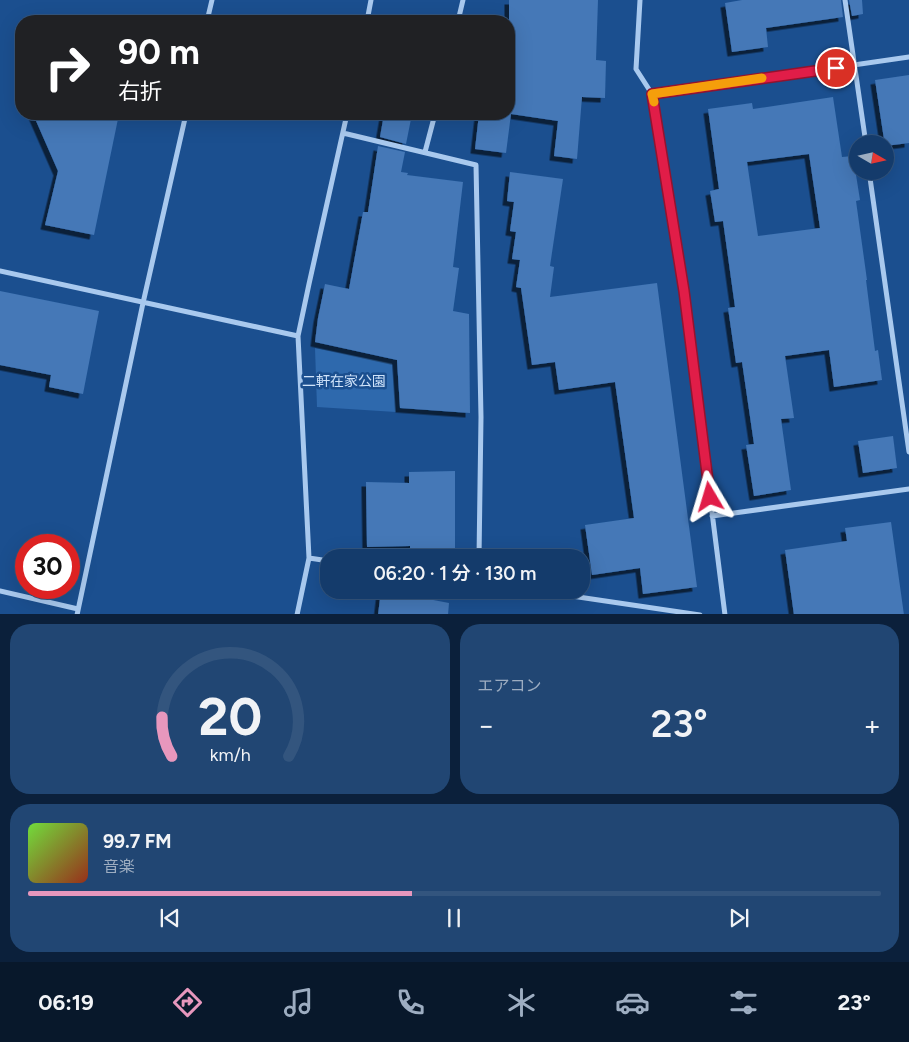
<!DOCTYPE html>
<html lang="ja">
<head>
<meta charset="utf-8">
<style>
	:root { --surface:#143b6b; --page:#214673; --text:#f1f3f6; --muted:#9dadc1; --line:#33557e; --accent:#e797bd }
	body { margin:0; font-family:Figtree,"Noto Sans JP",sans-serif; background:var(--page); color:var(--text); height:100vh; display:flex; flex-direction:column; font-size:19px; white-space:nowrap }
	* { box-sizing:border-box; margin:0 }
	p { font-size:16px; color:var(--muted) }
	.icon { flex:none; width:28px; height:28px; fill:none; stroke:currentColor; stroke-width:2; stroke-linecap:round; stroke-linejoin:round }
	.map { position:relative; height:614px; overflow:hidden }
	.drawer { display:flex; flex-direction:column; gap:10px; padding:10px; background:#0b203b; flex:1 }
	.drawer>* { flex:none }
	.banner { position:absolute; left:15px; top:15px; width:500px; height:105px; border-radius:20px; box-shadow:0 5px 20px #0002,0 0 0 1px var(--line); background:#202124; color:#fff; overflow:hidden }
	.needle { width:32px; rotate:99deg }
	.fabs { position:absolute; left:849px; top:135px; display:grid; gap:10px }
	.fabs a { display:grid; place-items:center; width:45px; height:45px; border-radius:50%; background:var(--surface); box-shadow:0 5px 20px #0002,0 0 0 1px var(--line); font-size:25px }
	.speed { position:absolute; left:15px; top:534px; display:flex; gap:10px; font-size:25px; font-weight:700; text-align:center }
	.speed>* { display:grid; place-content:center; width:65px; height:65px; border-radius:50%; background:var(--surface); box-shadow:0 5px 20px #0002,0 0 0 1px var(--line); line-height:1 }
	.speed .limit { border:8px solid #d22; background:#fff; color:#111 }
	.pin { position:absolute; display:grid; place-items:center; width:42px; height:42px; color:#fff; margin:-21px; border:2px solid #fff; border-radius:50%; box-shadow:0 1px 5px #0007 }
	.me { position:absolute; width:55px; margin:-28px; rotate:353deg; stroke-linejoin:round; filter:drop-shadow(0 0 4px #0008) }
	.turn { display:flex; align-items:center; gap:18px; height:105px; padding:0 20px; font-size:22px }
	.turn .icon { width:65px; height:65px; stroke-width:2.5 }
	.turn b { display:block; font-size:35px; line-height:42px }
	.big { font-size:38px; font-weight:600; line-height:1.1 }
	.drawer .widget { flex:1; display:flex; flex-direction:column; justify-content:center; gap:8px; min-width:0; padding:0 18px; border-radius:20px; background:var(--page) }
	.drawer .dial { align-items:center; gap:0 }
	.dial svg { height:130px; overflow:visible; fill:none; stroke:var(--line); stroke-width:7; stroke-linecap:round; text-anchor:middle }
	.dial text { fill:var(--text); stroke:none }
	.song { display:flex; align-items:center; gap:15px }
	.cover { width:60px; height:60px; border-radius:8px; background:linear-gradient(135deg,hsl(100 70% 55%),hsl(10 70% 35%)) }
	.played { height:5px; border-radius:2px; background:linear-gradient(90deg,var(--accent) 45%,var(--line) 45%) }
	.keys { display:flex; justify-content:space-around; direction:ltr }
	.heat { display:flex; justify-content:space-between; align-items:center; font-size:28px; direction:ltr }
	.drawer .tiles { flex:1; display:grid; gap:10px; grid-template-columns:1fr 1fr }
	.widget:last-child { grid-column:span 2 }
	.trip { position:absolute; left:320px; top:549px; width:270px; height:50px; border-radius:20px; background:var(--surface); box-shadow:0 5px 20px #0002,0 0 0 1px var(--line); font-weight:600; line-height:50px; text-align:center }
	.menu { display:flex; height:80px; justify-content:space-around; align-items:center; background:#08182b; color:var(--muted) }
	.menu .icon { width:35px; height:35px }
	.menu .current { color:var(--accent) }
	.menu b { font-size:22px; color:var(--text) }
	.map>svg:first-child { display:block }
</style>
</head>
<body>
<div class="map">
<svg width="909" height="615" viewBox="0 0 909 615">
	<defs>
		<filter id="shadow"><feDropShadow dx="-4.5" dy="4.5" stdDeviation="0" flood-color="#0009"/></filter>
	</defs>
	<rect width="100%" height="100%" fill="#1b4f8f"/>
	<path fill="#2e69ad" d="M 315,348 L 392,363 L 396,412 L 317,407 Z"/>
	<path fill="#4478b7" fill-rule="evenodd" filter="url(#shadow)" d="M 509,0 L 598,0 L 596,60 L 606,61 L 605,98 L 582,97 L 577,159 L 554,156 L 558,121 L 511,114 L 506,153 L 475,149 L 479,114 L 509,114 Z
		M 742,0 L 841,0 L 843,17 L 766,28 L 768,47 L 732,52 L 725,3 Z
		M 849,0 L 862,0 L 863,14 L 852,16 Z
		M 909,75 L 909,143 L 885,146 L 875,80 Z
		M 833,97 L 842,157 L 853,156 L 860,200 L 856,201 L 867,280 L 866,280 L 875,351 L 878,350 L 882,380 L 834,387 L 829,350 L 785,356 L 794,418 L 781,419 L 791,490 L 754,496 L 746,445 L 754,444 L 742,362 L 736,363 L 728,308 L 735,307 L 723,221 L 715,222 L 710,191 L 719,189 L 708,109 L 752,103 L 753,109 ZM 809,154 L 820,228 L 758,236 L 747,162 Z
		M 33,114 L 119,114 L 94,235 L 45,225 L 58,171 Z
		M 384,114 L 412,114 L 406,144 L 380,137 Z
		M 378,146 L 405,152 L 401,172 L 408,173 L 407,175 L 463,182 L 453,267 L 459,268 L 453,311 L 469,314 L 470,413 L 400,408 L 397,360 L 315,342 L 318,318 L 325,284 L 349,289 L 363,212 L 368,212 Z
		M 510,172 L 563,179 L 550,266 L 554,267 L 550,297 L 657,283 L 697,587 L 643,594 L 640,568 L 592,575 L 585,525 L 634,518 L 615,382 L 559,390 L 555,362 L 532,365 L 521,288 L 516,287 L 520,260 L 512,259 L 516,232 L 510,231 L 514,202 L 507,201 Z
		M 0,291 L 99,311 L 83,394 L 49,387 L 51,375 L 0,365 Z
		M 893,436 L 897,468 L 863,473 L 858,441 Z
		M 455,471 L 455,558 L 410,558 L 410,546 L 367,547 L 366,482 L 409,483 L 409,472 Z
		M 891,522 L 904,615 L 794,615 L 785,550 L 847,541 L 845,528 Z
		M 381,590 L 449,603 L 448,615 L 378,615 Z"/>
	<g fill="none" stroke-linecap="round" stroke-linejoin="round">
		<path stroke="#a9c9ee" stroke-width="5" d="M 640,0 L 636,69 L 652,94 L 684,291 L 725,615
			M 845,0 L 866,144
			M 207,21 L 212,0
			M 367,21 L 371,0
			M 458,21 L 463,0
			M 652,94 L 909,57
			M 343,133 L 476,165 L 481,417 L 479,558
			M 425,152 L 435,114
			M 869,171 L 909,452
			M 0,271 L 298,336
			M 712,516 L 909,489
			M 309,558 L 329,561
			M 531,590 L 700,615
			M 0,591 L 78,609
			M 77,615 L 143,303 L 186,114
			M 297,615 L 309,558 L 298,336 L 309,284 L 347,114"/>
	</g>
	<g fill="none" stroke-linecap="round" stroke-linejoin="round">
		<g stroke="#92132f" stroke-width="12">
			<path id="route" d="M 710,497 L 684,291 L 652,94 L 836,68"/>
		</g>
		<use href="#route" stroke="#e11d48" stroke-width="9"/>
		<path stroke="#f59e0b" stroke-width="9" d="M 654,102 L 652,94 L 762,78"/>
	</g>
	<g text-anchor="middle" stroke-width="5" stroke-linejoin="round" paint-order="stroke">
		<g font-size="14" fill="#cfe3fa" stroke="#1b4f8f">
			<text x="344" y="386">二軒在家公園</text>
		</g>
	</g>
</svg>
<div class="fabs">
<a><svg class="needle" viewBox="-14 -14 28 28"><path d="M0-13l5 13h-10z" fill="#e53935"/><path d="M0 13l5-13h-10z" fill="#9dadc1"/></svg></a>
</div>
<div class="speed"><div class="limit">30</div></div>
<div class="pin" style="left:836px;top:68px;background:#d93025"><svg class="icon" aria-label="arrive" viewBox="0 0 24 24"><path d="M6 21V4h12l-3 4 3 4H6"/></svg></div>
<svg class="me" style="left:710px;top:497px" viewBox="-20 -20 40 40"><path d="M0-17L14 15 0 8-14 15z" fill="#e11d48" stroke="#fff" stroke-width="4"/></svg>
<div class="trip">06:20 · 1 分 · 130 m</div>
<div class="banner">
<div class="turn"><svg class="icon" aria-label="right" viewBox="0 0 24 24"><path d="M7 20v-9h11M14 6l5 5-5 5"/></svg><div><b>90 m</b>右折</div></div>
</div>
</div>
<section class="drawer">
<div class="tiles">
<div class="widget dial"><svg viewBox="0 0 100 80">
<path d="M14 69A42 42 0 1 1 86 69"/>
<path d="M14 69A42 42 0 0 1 8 45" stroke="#e797bd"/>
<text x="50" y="56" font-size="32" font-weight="700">20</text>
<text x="50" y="72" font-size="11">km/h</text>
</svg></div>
<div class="widget"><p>エアコン</p>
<div class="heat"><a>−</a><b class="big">23°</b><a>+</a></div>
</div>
<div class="widget">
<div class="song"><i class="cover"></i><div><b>99.7 FM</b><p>音楽</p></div></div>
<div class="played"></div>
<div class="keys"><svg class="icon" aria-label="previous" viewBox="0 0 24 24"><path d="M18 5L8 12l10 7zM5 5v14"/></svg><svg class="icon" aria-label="pause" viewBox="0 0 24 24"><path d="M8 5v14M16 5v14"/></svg><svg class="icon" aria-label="next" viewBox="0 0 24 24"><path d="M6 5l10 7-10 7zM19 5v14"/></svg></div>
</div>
</div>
</section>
<nav class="menu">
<b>06:19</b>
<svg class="icon current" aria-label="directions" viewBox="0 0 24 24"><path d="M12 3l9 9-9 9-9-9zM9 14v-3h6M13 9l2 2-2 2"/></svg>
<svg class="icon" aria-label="music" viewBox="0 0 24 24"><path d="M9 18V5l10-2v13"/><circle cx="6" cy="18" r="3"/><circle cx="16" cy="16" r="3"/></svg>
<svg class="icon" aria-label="phone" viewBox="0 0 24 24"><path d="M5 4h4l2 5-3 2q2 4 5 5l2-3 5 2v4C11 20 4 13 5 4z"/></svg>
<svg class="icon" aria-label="climate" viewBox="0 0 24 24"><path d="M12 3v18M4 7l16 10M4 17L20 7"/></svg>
<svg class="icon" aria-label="car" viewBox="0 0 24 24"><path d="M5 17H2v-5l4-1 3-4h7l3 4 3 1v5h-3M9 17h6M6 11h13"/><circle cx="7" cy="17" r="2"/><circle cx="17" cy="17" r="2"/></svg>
<svg class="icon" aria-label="filters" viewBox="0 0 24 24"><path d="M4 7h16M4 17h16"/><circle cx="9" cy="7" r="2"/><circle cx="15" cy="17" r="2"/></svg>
<b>23°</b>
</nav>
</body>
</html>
